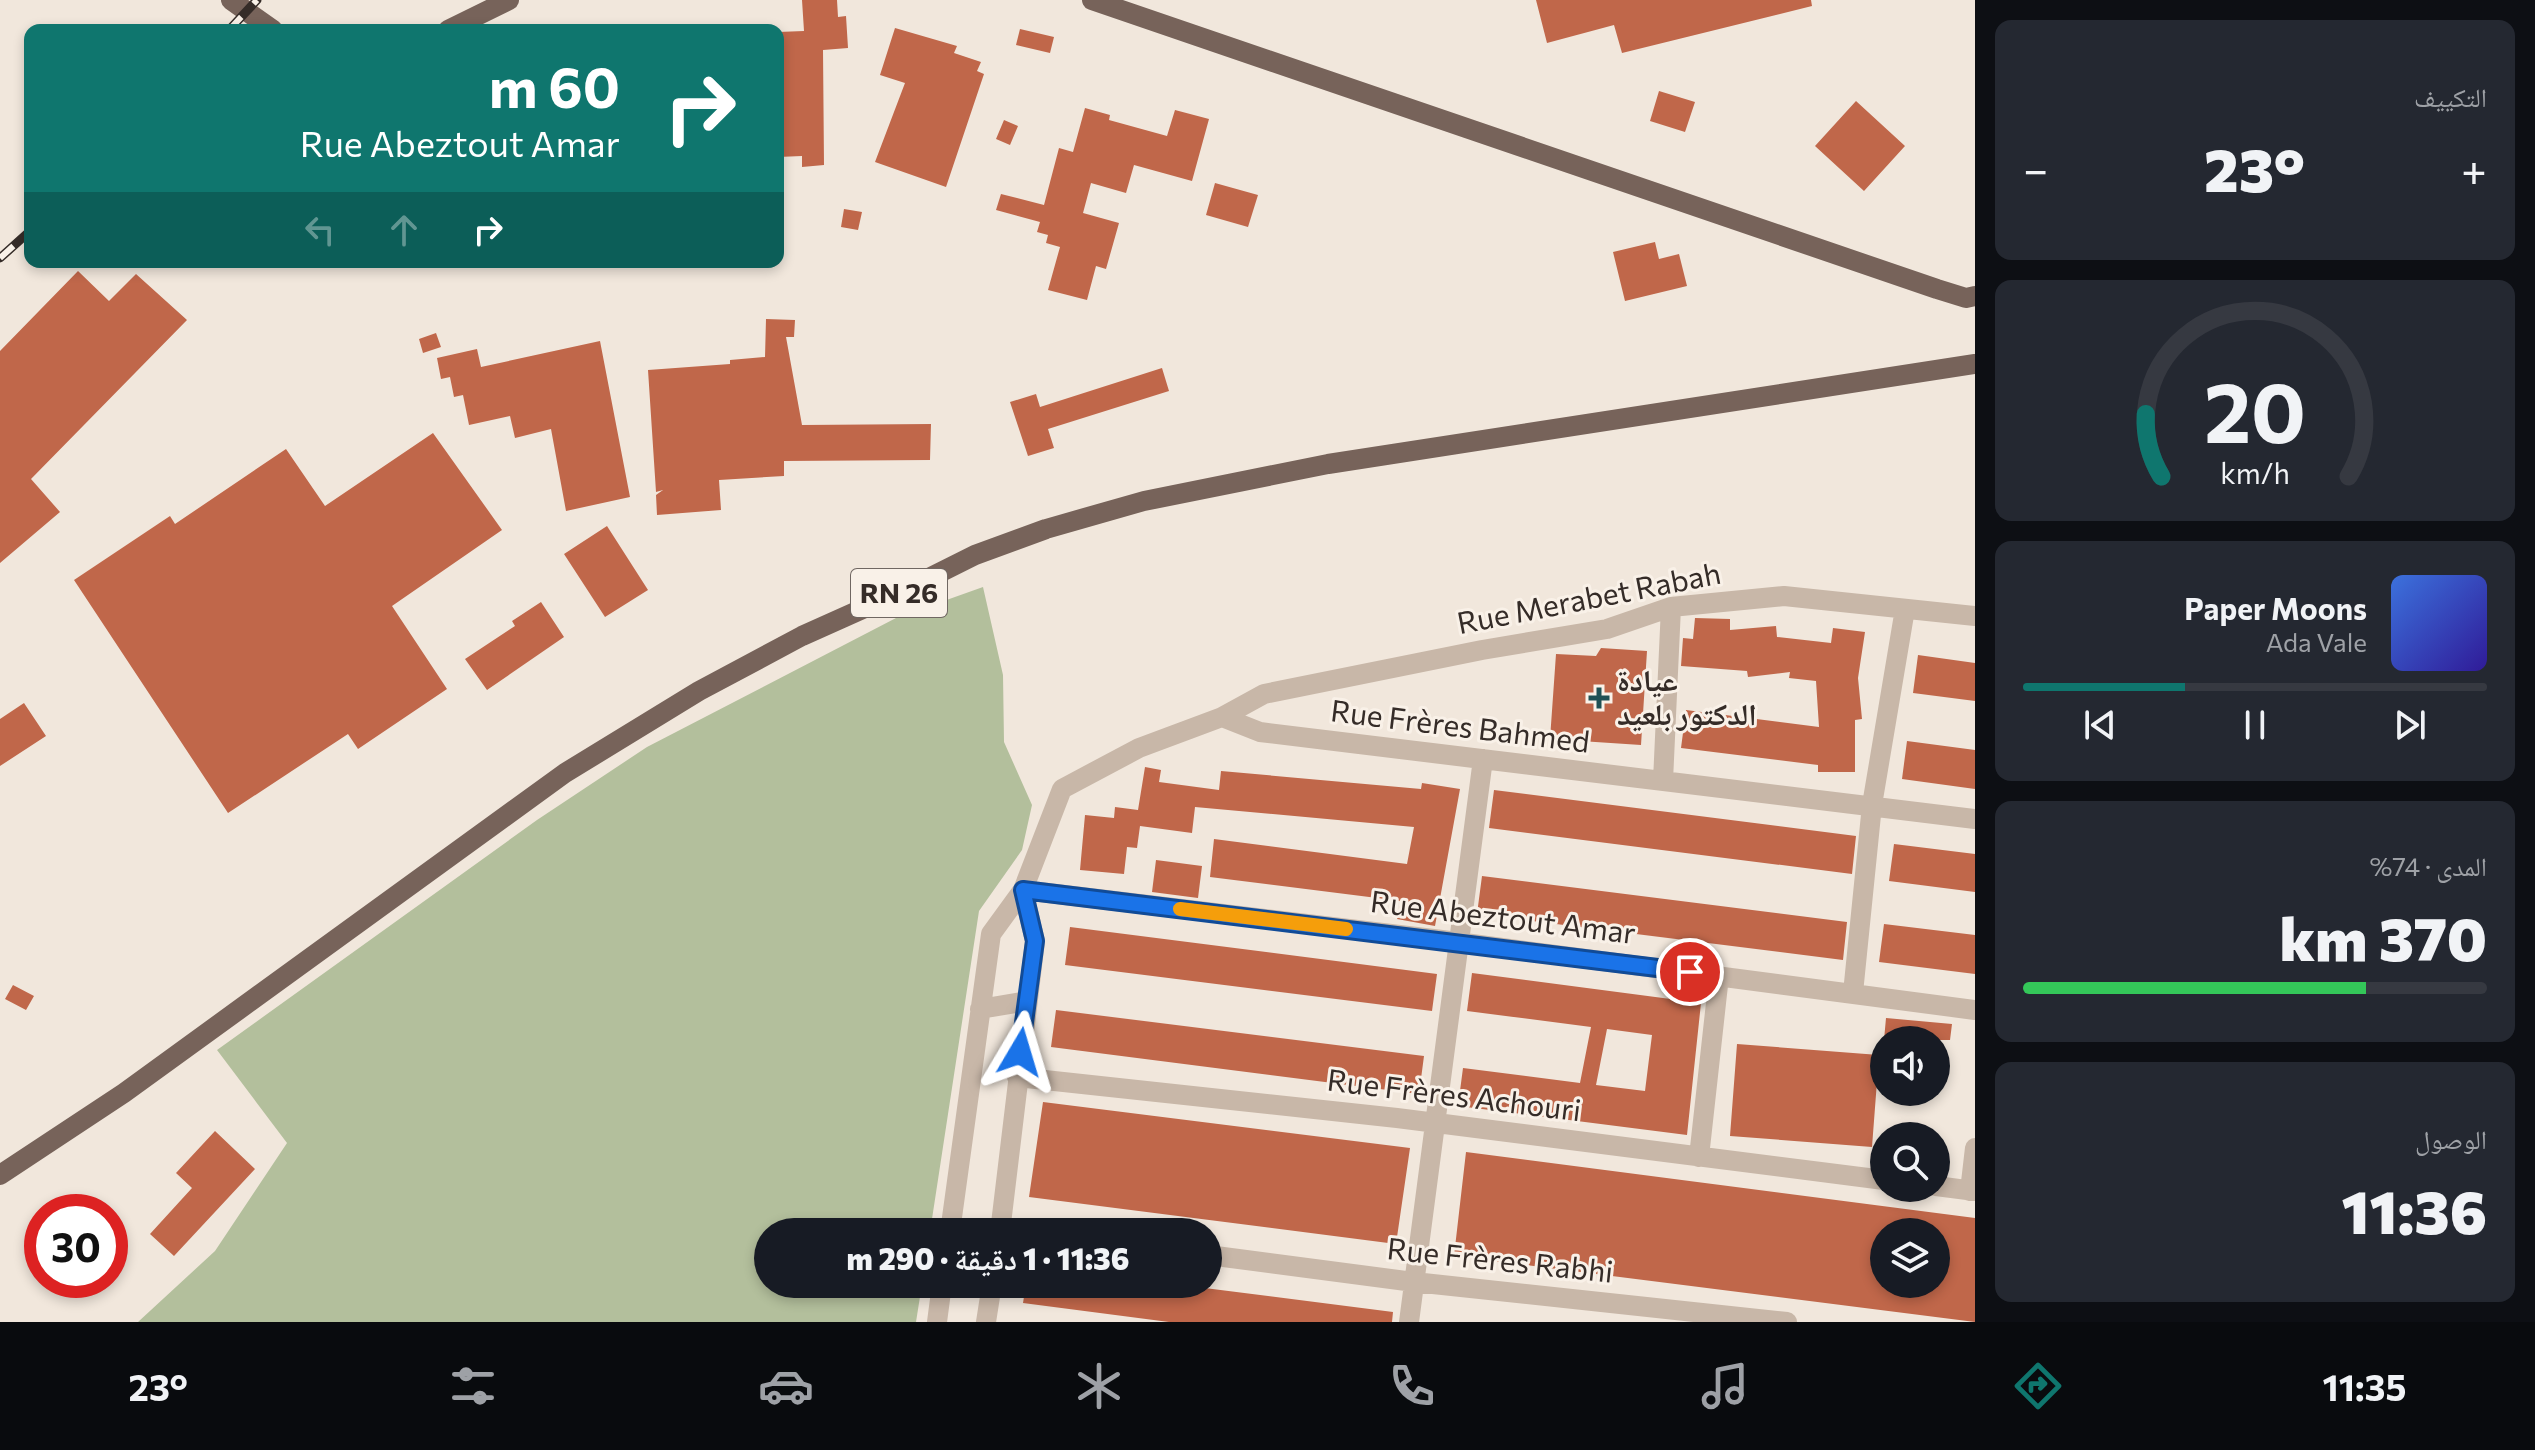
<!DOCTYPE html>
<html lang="ar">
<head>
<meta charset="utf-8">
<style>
	:root { --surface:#171b24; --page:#242831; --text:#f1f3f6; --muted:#9ea1a6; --line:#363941; --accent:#0f766e }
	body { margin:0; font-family:Commissioner,"Noto Naskh Arabic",sans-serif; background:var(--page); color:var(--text); direction:rtl; height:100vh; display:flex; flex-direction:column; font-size:30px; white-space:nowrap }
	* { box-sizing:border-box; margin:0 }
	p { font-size:26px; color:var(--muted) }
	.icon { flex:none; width:44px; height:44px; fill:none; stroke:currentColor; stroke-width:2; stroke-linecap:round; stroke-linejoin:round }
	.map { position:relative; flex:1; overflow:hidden; direction:ltr }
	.sheet { display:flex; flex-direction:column; gap:20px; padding:20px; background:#0d0f14; width:560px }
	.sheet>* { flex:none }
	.hud { position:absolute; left:24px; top:24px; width:760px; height:244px; border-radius:16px; box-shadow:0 4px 12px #0003; direction:rtl; background:#0f766e; color:#fff; overflow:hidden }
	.buttons { position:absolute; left:1870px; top:1026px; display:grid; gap:16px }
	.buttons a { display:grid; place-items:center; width:80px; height:80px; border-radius:50%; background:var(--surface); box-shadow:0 4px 12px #0003; font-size:40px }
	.speed { position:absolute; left:24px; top:1194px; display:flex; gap:16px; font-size:40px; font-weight:700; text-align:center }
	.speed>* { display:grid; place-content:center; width:104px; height:104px; border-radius:50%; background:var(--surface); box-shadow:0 4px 12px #0003; line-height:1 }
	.speed .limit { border:12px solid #d22; background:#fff; color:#111 }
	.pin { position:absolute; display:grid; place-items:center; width:68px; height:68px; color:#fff; margin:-34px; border:4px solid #fff; border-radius:50%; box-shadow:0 2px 8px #0007 }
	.me { position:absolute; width:88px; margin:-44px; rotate:7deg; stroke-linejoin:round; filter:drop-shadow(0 0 6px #0008) }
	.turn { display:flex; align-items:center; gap:28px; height:168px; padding:0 32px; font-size:36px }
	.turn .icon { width:104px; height:104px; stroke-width:2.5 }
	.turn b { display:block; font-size:56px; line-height:68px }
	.lanes { display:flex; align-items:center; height:76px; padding:0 32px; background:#0003; justify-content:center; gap:40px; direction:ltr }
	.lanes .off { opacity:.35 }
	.big { font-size:60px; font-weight:800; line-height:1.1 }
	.sheet .tile { flex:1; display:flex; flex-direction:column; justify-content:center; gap:12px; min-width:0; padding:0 28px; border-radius:16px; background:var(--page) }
	.sheet .dial { align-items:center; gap:0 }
	.dial svg { height:208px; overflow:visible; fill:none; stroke:var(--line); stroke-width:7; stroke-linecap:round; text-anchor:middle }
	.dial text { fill:var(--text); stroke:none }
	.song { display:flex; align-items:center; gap:24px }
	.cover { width:96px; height:96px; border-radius:12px; background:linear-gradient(135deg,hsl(220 70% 55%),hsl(250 70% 35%)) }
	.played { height:8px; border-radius:4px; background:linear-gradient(90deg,var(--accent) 35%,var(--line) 35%) }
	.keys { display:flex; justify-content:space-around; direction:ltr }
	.heat { display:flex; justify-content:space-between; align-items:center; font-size:44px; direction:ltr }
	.charge { height:12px; border-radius:6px; background:linear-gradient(90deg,#34c759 74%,var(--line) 0) }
	.trip { position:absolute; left:754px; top:1218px; width:468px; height:80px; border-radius:40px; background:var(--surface); box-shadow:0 4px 12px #0003; font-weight:800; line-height:80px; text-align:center; direction:rtl }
	.tab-bar { display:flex; height:128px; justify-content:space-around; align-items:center; background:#090b0e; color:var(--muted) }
	.tab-bar .icon { width:56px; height:56px }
	.tab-bar .selected { color:var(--accent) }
	.tab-bar b { font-size:36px; color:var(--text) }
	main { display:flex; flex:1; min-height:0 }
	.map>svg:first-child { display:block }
</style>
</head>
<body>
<main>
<section class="sheet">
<div class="tile"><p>التكييف</p>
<div class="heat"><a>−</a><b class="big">23°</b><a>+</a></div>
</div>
<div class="tile dial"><svg viewBox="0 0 100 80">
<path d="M14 69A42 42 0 1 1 86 69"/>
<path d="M14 69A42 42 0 0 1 8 45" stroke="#0f766e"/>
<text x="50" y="56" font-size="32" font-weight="700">20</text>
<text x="50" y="72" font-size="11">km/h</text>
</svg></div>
<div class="tile">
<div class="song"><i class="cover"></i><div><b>Paper Moons</b><p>Ada Vale</p></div></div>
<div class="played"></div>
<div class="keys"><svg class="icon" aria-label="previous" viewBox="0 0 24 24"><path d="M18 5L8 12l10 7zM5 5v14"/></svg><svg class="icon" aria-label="pause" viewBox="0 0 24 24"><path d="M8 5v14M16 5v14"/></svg><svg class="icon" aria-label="next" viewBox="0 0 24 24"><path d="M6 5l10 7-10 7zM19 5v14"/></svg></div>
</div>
<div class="tile"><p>المدى · 74%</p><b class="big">370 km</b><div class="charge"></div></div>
<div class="tile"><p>الوصول</p><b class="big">11:36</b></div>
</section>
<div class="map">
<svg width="1975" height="1322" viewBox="0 0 1975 1322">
	<rect width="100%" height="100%" fill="#f1e7dc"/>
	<path fill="#b3bf9c" d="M 983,587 L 1003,675 L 1004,742 L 1032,805 L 1022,850 L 979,911 L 930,1232 L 768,1232 L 768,1284 L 922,1284 L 916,1322 L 138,1322 L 215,1251 L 287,1143 L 217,1050 L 537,820 L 647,747 L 896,618 Z"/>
	<path fill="#c0674a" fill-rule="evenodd" d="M 802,0 L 837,0 L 838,17 L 846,16 L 848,48 L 823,50 L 824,165 L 802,167 L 802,156 L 778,157 L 778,32 L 804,31 Z
		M 1536,0 L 1811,0 L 1812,6 L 1622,53 L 1614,25 L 1547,43 Z
		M 895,28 L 957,46 L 954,53 L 981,62 L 977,71 L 984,74 L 946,187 L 875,162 L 905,83 L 880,75 Z
		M 1020,29 L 1054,37 L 1050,53 L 1016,45 Z
		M 1659,91 L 1695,102 L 1685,132 L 1650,121 Z
		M 1856,101 L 1905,146 L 1864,191 L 1815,146 Z
		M 1085,108 L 1110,115 L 1109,120 L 1167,136 L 1175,110 L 1209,119 L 1192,181 L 1134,165 L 1126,193 L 1091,183 L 1083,213 L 1119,223 L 1106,269 L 1096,266 L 1087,300 L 1048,290 L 1060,247 L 1046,243 L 1048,235 L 1037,232 L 1040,222 L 996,210 L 1001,194 L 1044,205 L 1059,148 L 1073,152 Z
		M 1004,120 L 1018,126 L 1010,145 L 996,139 Z
		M 1215,183 L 1258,195 L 1248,227 L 1206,215 Z
		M 844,209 L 862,212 L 858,230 L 841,227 Z
		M 1655,242 L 1659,259 L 1679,254 L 1687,286 L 1625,301 L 1613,252 Z
		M 78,271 L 109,301 L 136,274 L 187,320 L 31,479 L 60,512 L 0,563 L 0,351 Z
		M 766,319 L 795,320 L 794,337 L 786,337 L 802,425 L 931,424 L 930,460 L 784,461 L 784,476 L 719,480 L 721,510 L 657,515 L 656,495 L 663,490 L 656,492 L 648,370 L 730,364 L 730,360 L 765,357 Z
		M 436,333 L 441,347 L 423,353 L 419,339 Z
		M 600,341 L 630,497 L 566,511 L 551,429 L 515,438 L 510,416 L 469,425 L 463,395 L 454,397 L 450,377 L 441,379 L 437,358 L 477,349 L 481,367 Z
		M 1162,368 L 1169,391 L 1048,429 L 1054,448 L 1028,456 L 1010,402 L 1036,394 L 1040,407 Z
		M 433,433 L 502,530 L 392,606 L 447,689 L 358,749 L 348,734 L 228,813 L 74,580 L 170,516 L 175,524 L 286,449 L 325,506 Z
		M 607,526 L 648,590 L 605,617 L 564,554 Z
		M 541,602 L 564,637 L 487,690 L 465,659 L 515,626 L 512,621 Z
		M 1695,618 L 1730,619 L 1730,630 L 1776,626 L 1777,637 L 1831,643 L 1833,628 L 1865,632 L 1858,678 L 1862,719 L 1855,720 L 1855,772 L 1818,772 L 1818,765 L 1681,748 L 1686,710 L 1819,727 L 1816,681 L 1789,678 L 1790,672 L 1748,677 L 1747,671 L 1681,666 L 1683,638 L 1693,639 Z
		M 1601,648 L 1647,651 L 1641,745 L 1550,739 L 1556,654 L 1596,656 Z
		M 1918,655 L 1975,663 L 1975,701 L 1913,693 Z
		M 24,703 L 46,736 L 0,766 L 0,719 Z
		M 1907,741 L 1975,750 L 1975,789 L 1902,779 Z
		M 1145,767 L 1161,770 L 1159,782 L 1219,790 L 1221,771 L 1421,789 L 1422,783 L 1460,789 L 1435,926 L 1397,919 L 1401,901 L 1210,877 L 1214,839 L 1407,864 L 1414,827 L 1195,807 L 1192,833 L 1140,826 L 1137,848 L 1127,847 L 1124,874 L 1080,870 L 1085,815 L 1114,818 L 1115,807 L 1138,810 Z
		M 1494,790 L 1856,836 L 1852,874 L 1489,828 Z
		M 1894,844 L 1975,854 L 1975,892 L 1889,881 Z
		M 1156,860 L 1202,866 L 1198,898 L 1152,892 Z
		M 1482,876 L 1847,922 L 1843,960 L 1477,914 Z
		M 1884,924 L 1975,935 L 1975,974 L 1879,962 Z
		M 1070,927 L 1437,974 L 1432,1011 L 1065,965 Z
		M 1472,973 L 1701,1003 L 1687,1135 L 1458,1106 L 1463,1068 L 1580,1083 L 1591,1027 L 1467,1011 ZM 1607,1029 L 1652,1035 L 1645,1091 L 1596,1085 Z
		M 13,985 L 34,996 L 26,1010 L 5,999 Z
		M 1056,1010 L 1424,1056 L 1419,1094 L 1051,1047 Z
		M 1886,1018 L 1952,1024 L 1950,1040 L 1884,1040 Z
		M 1737,1044 L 1879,1055 L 1872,1147 L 1730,1136 Z
		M 1043,1102 L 1410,1148 L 1396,1244 L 1029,1197 Z
		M 215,1131 L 255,1169 L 174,1256 L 150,1234 L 192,1188 L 176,1173 Z
		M 1466,1152 L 1975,1218 L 1975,1322 L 1454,1256 ZM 1884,1232 L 1936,1232 L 1936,1284 L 1884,1284 Z
		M 1026,1284 L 1173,1284 L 1393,1312 L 1392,1322 L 1169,1322 L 1023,1303 Z"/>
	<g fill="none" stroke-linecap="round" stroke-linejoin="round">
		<path stroke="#c8b7a8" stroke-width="20" d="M 1222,717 L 1264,694 L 1482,650 L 1607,629 L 1671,607 L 1784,596 L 1975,616
			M 1663,781 L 1671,607
			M 1023,890 L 1442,940 L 1975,1010
			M 1853,993 L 1872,805 L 1905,609
			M 980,1009 L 1027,1001
			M 1017,1077 L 1397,1118 L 1884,1180
			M 1699,1157 L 1719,976
			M 1936,1186 L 1975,1191
			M 1970,1191 L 1975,1148
			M 1000,1228 L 1028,1232
			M 950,1232 L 991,934 L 1023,890 L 1062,789 L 1139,748 L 1222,717 L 1260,732 L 1975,819
			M 1000,1232 L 1035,941 L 1023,890
			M 1208,1255 L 1414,1282 L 1787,1322
			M 937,1322 L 942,1284
			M 986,1322 L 992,1284
			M 1409,1322 L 1483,759"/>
		<path stroke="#77635a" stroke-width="20" d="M 231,0 L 273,30
			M 1092,0 L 1937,289 L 1966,298 L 1975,296
			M 448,30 L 509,0
			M 0,1175 L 124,1093 L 565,773 L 699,691 L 802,636 L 907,589 L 975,555 L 1046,529 L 1144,501 L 1328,464 L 1975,364"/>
		<g stroke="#352c28" stroke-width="9">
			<path id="rail" d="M 229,30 L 257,0
				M 0,258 L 30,231"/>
		</g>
		<use href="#rail" stroke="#f9f1e8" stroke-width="6" stroke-dasharray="18" stroke-linecap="butt"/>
	</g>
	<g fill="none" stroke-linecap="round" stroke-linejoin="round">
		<g stroke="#114b97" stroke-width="20">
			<path id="route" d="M 1020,1052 L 1035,941 L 1023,890 L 1690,972"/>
		</g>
		<use href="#route" stroke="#1a73e8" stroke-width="14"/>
		<path stroke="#f59e0b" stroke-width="14" d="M 1180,909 L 1346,929"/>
	</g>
	<path fill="#1f5155" stroke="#f9f1e8" stroke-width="3" d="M1595 686h8v8h8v8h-8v8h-8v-8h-8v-8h8z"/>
	<g text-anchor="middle" stroke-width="6" stroke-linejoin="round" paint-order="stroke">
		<rect fill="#f9f1e8" stroke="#706762" stroke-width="2" x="851" y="569" width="96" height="48" rx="6"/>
		<g font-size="28" font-weight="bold" fill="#352c28">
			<text x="899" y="603">RN 26</text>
		</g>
		<g font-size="30" fill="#352c28" stroke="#f9f1e8">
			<text transform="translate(1589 599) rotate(-11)" y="10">Rue Merabet Rabah</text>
			<text transform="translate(1460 727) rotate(7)" y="10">Rue Frères Bahmed</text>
			<text transform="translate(1503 918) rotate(7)" y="10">Rue Abeztout Amar</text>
			<text transform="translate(1454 1096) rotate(7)" y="10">Rue Frères Achouri</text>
			<text transform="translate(1500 1261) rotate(6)" y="10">Rue Frères Rabhi</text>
		</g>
		<g font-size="30" font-weight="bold" fill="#352c28" stroke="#f9f1e8" text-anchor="start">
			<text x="1617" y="691">عيادة<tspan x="1617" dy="34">الدكتور بلعيد</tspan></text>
		</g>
	</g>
</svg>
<div class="buttons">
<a><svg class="icon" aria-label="sound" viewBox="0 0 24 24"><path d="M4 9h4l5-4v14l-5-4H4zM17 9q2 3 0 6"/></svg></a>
<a><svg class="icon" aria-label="search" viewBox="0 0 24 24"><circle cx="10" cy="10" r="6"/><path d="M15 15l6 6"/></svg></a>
<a><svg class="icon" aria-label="layers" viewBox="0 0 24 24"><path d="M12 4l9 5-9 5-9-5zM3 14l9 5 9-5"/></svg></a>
</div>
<div class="speed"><div class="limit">30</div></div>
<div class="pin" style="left:1690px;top:972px;background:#d93025"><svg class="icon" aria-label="arrive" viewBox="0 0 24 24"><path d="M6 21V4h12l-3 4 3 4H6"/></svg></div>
<svg class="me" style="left:1020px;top:1052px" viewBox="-20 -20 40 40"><path d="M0-17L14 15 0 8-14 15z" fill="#1a73e8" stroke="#fff" stroke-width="4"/></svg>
<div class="trip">11:36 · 1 دقيقة · 290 m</div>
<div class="hud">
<div class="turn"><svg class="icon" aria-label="right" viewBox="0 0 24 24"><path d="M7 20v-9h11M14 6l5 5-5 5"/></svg><div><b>60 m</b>Rue Abeztout Amar</div></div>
<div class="lanes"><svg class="icon off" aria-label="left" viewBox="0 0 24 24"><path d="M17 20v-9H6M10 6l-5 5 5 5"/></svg><svg class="icon off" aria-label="ahead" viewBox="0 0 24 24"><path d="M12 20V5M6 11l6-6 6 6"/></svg><svg class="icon" aria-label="right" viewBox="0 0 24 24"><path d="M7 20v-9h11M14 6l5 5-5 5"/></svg></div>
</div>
</div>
</main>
<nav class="tab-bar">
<b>11:35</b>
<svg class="icon selected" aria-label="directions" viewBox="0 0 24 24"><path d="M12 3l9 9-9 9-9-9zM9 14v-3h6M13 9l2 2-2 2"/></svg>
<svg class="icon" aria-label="music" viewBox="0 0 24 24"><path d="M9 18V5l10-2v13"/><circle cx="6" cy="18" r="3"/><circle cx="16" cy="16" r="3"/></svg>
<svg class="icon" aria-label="phone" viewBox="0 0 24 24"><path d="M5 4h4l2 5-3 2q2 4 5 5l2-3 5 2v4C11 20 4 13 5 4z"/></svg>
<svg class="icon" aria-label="climate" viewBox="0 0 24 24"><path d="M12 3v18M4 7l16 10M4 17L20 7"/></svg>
<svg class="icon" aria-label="car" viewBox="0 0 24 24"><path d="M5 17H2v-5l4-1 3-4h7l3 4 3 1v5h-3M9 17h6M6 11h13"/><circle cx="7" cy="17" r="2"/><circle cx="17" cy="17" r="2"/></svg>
<svg class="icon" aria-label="filters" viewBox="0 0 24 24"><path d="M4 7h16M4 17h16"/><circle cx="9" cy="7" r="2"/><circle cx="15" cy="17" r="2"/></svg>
<b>23°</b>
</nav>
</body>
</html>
